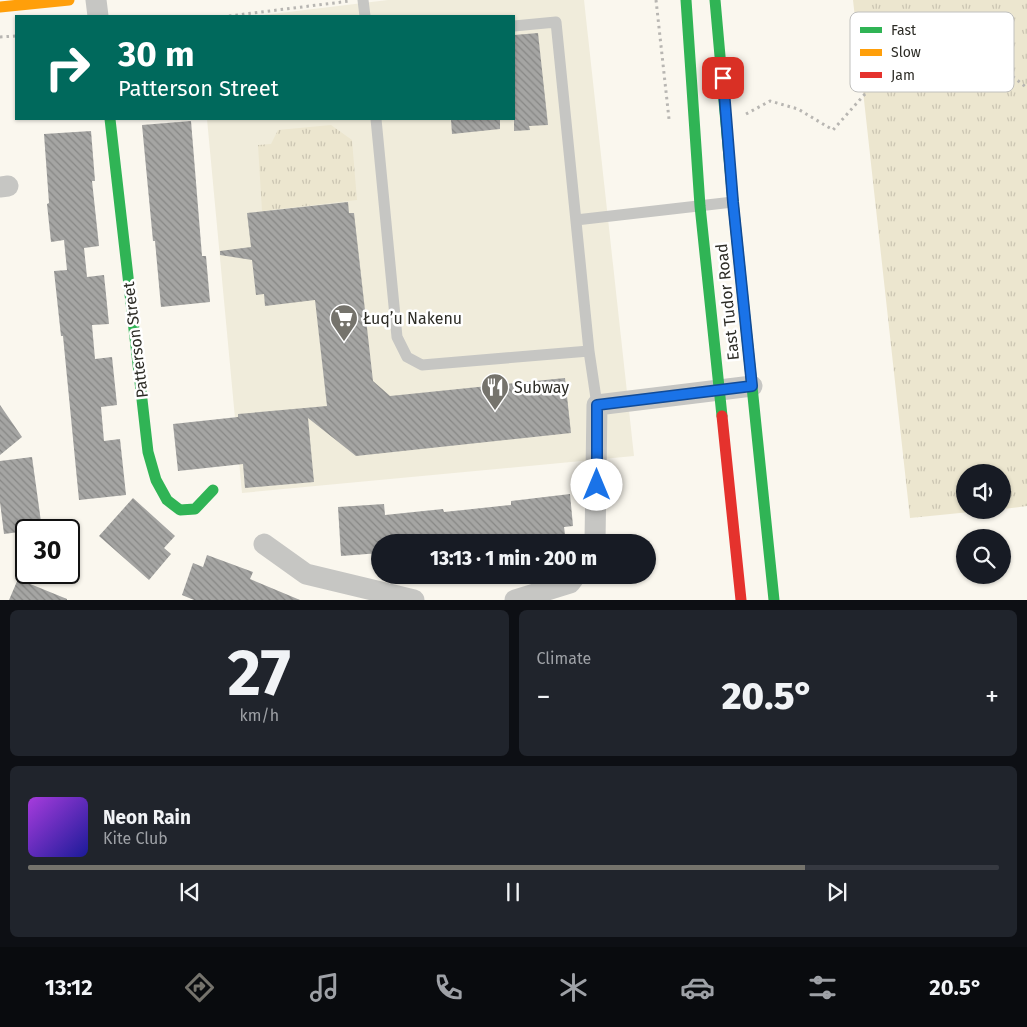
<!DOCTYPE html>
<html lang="en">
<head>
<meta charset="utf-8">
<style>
	:root { --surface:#171b24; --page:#20242c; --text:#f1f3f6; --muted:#9ea1a6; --line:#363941; --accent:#75736c }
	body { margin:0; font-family:"Fira Sans",sans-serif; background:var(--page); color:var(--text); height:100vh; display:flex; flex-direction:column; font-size:19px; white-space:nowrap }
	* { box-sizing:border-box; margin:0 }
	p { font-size:16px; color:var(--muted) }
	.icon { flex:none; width:28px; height:28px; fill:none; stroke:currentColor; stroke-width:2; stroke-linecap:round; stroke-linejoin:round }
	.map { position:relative; height:600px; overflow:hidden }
	.side { display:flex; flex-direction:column; gap:10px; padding:10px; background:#0d0f14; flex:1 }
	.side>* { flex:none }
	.hud { position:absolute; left:15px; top:15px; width:500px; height:105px; border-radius:0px; box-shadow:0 1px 4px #0004; background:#00695c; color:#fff; overflow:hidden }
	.buttons { position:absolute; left:956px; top:464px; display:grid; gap:10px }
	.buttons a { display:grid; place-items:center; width:55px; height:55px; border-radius:50%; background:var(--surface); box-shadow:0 1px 4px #0004; font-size:25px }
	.speed { position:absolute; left:15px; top:519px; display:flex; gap:10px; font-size:25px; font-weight:700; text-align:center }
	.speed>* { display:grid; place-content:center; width:65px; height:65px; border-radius:50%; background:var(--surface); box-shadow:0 1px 4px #0004; line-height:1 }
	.speed .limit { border:2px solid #111; border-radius:8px; background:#fff; color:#111 }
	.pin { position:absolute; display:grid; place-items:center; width:42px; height:42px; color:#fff; margin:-21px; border-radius:10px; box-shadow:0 2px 8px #0006 }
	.me { position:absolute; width:55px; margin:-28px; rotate:0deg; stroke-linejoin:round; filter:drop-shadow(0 0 4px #0008) }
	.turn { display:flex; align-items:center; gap:18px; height:105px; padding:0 20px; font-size:22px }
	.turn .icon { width:65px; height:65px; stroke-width:2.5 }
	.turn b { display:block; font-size:35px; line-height:42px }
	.big { font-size:38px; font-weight:800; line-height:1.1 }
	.side .tile { flex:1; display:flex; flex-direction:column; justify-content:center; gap:8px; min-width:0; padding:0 18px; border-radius:8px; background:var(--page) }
	.side .dial { align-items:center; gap:0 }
	.dial b { font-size:65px; line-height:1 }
	.song { display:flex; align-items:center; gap:15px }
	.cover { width:60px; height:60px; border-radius:8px; background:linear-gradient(135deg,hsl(280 70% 55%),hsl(240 70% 35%)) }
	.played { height:5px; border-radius:2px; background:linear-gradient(90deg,var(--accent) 80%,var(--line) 80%) }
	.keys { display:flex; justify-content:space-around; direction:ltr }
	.heat { display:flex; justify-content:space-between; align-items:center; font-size:28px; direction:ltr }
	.side .tiles { flex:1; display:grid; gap:10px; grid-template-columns:1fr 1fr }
	.tile:last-child { grid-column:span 2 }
	.trip { position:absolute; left:371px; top:534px; width:285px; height:50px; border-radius:25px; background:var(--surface); box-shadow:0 1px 4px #0004; font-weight:800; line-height:50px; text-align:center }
	.dock { display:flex; height:80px; justify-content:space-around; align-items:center; background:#090b0e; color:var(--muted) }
	.dock .icon { width:35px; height:35px }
	.dock .selected { color:var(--accent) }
	.dock b { font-size:22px; color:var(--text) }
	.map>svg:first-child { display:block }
</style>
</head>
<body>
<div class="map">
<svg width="1027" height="600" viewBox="0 0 1027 600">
	<defs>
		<pattern id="park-tufts" width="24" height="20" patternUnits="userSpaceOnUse" patternTransform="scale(1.25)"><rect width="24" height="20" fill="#ece6cf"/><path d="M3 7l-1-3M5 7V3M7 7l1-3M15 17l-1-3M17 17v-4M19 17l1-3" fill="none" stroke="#cbc5b2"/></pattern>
		<pattern id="building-back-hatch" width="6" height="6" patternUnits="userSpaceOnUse" patternTransform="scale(1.25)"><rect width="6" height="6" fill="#a5a5a3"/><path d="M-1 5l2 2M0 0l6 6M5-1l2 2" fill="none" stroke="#878785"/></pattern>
	</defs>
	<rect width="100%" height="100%" fill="#faf7ee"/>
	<path fill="#f0ecdb" d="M 388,0 L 584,0 L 634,456 L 242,493 L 207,119 L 514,119 L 514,16 L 255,16 Z"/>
	<path fill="url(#park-tufts)" d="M 853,0 L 1027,0 L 1027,506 L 1003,509 L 1002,472 L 965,472 L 965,510 L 990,510 L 910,518 Z
		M 331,125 L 352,140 L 357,200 L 262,211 L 258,145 L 271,144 L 278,130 Z"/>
	<path fill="url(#building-back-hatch)" d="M 538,33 L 548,125 L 529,126 L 530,130 L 514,131 L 514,35 Z
		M 451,119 L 500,119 L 500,129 L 452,134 Z
		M 191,121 L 202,256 L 206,256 L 210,302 L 161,307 L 155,241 L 153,241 L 142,125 Z
		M 91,131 L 95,181 L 92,181 L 99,246 L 84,248 L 87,277 L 104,275 L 109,324 L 92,325 L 95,359 L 112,357 L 117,405 L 101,407 L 104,441 L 120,439 L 126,495 L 79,500 L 63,336 L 61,336 L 54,271 L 67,270 L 64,240 L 51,242 L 47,204 L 49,203 L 44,134 Z
		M 348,202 L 349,213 L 354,213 L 373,381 L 390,396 L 565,378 L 571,433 L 356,456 L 308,418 L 314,482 L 245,488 L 243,464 L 178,471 L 173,424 L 238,417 L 238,414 L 327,406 L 315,300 L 265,306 L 264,294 L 256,295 L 252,260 L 220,255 L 220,251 L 251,247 L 247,213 Z
		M 0,405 L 22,437 L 0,455 Z
		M 32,457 L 42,529 L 4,534 L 0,502 L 0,461 Z
		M 570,494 L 573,526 L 564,527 L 566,542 L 537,542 L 537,541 L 519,542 L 380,542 L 380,553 L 341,556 L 338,507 L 384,504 L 385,515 L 443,509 L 444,512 L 511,505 L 511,501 Z
		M 133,498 L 175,536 L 164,548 L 171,554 L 149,580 L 99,536 Z
		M 207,555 L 253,572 L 250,579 L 300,600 L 194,600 L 182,595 L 193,563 L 203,567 Z
		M 18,579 L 67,599 L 67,600 L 9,600 Z"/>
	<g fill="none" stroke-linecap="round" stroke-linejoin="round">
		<path stroke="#b8b6b2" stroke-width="3" stroke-dasharray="2.5 4" stroke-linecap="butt" d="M 656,0 L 669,119
			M 229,16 L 350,1
			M 0,37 L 16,36
			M 746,114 L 770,101 L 798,109 L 833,130 L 888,68 L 958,43 L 1012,76 L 1027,88"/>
		<path stroke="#c6c6c3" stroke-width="11" d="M 363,0 L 365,16
			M 376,119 L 397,337 L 407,357 L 422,365 L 589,351 L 556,22 L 514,26
			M 576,220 L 733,202
			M 589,351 L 597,405"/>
		<path stroke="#c6c6c3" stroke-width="21" d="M 96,0 L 98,16
			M 0,187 L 8,186
			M 595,542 L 597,405 L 752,386
			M 264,544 L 306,574 L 414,600
			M 515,600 L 570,583 L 576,575"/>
		<path stroke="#30b455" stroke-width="11" d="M 686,0 L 700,206 L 722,416
			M 715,0 L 733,202 L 774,600
			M 110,119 L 148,452 L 156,480 L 167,500 L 180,510 L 195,509 L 213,490"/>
		<path stroke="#ff9f0a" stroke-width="11" d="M 0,7 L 69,0"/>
		<path stroke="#e5322d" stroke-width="11" d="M 722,416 L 741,600"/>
	</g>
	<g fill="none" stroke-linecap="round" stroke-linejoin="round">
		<g stroke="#114b97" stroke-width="12">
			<path id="route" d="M 597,485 L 597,405 L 752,386 L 733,202 L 723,78"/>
		</g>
		<use href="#route" stroke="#1a73e8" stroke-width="9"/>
	</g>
	<defs>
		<g id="supermarket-pin" transform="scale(1.4375)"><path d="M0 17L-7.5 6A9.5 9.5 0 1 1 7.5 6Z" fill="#75736c" stroke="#fff"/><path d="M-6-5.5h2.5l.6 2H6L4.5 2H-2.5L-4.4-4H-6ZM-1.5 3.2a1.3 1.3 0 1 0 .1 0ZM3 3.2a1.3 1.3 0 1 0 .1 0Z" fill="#fff"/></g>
		<g id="restaurant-pin" transform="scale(1.4375)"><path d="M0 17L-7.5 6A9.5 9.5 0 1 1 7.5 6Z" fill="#75736c" stroke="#fff"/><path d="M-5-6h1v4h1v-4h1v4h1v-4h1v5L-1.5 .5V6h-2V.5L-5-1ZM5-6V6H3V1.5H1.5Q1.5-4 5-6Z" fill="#fff"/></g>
	</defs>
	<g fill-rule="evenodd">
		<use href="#supermarket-pin" x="344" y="318"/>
		<use href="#restaurant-pin" x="495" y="387"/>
	</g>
	<g text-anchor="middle" stroke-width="5" stroke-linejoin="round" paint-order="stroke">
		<g font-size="16" fill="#2d2c26" stroke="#fff">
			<text transform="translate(727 302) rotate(-96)" y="6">East Tudor Road</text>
			<text transform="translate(135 340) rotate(-97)" y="6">Patterson Street</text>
		</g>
		<g font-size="16" fill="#2d2c26" stroke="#fff" text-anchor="start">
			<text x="363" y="324">Łuq’u Nakenu</text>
			<text x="514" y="393">Subway</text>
		</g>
	</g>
	<rect x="850" y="12" width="164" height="80" rx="8" fill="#fff" stroke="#c0c0be" stroke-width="1"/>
	<rect x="860" y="27" width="22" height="6" fill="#30b455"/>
	<rect x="860" y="49" width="22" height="7" fill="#ff9f0a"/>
	<rect x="860" y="72" width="22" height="6" fill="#e5322d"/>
	<g font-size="14" fill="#2d2c26">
		<text x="891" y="35">Fast</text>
		<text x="891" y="57">Slow</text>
		<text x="891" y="80">Jam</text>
	</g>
</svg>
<div class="buttons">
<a><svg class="icon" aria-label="sound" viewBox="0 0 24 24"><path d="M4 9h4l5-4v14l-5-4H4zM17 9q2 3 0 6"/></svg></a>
<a><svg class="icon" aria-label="search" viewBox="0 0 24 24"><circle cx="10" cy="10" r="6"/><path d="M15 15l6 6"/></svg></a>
</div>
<div class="speed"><div class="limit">30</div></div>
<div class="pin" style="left:723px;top:78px;background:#d93025"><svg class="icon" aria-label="arrive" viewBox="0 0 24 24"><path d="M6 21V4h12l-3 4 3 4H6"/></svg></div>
<svg class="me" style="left:597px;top:485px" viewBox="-20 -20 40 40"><circle r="19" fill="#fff"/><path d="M0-13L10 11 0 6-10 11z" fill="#1a73e8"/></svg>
<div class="trip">13:13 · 1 min · 200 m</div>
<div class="hud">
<div class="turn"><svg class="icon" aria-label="right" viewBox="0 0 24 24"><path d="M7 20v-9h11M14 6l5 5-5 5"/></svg><div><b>30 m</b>Patterson Street</div></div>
</div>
</div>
<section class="side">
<div class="tiles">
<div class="tile dial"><b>27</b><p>km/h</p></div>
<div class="tile"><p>Climate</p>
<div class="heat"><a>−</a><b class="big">20.5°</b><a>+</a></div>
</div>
<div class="tile">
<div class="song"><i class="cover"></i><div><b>Neon Rain</b><p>Kite Club</p></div></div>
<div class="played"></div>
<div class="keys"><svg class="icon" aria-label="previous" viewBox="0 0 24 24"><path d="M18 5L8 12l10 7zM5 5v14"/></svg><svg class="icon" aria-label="pause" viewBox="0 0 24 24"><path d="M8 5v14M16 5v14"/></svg><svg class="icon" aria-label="next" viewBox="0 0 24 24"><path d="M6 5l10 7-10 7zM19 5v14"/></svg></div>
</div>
</div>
</section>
<nav class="dock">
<b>13:12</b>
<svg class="icon selected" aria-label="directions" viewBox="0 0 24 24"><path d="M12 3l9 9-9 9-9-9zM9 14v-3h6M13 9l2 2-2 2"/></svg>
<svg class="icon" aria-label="music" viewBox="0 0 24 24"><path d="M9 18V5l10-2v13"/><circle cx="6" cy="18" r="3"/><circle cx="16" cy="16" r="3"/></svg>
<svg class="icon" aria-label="phone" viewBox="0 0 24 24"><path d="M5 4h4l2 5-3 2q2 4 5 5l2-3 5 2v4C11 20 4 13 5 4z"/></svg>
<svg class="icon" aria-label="climate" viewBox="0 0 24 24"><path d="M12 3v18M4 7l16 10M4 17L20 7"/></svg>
<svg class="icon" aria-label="car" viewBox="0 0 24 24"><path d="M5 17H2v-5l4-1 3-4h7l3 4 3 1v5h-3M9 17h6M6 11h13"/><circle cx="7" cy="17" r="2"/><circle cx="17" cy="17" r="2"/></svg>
<svg class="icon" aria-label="filters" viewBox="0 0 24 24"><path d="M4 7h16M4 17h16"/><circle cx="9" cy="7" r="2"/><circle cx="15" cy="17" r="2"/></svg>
<b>20.5°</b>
</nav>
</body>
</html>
